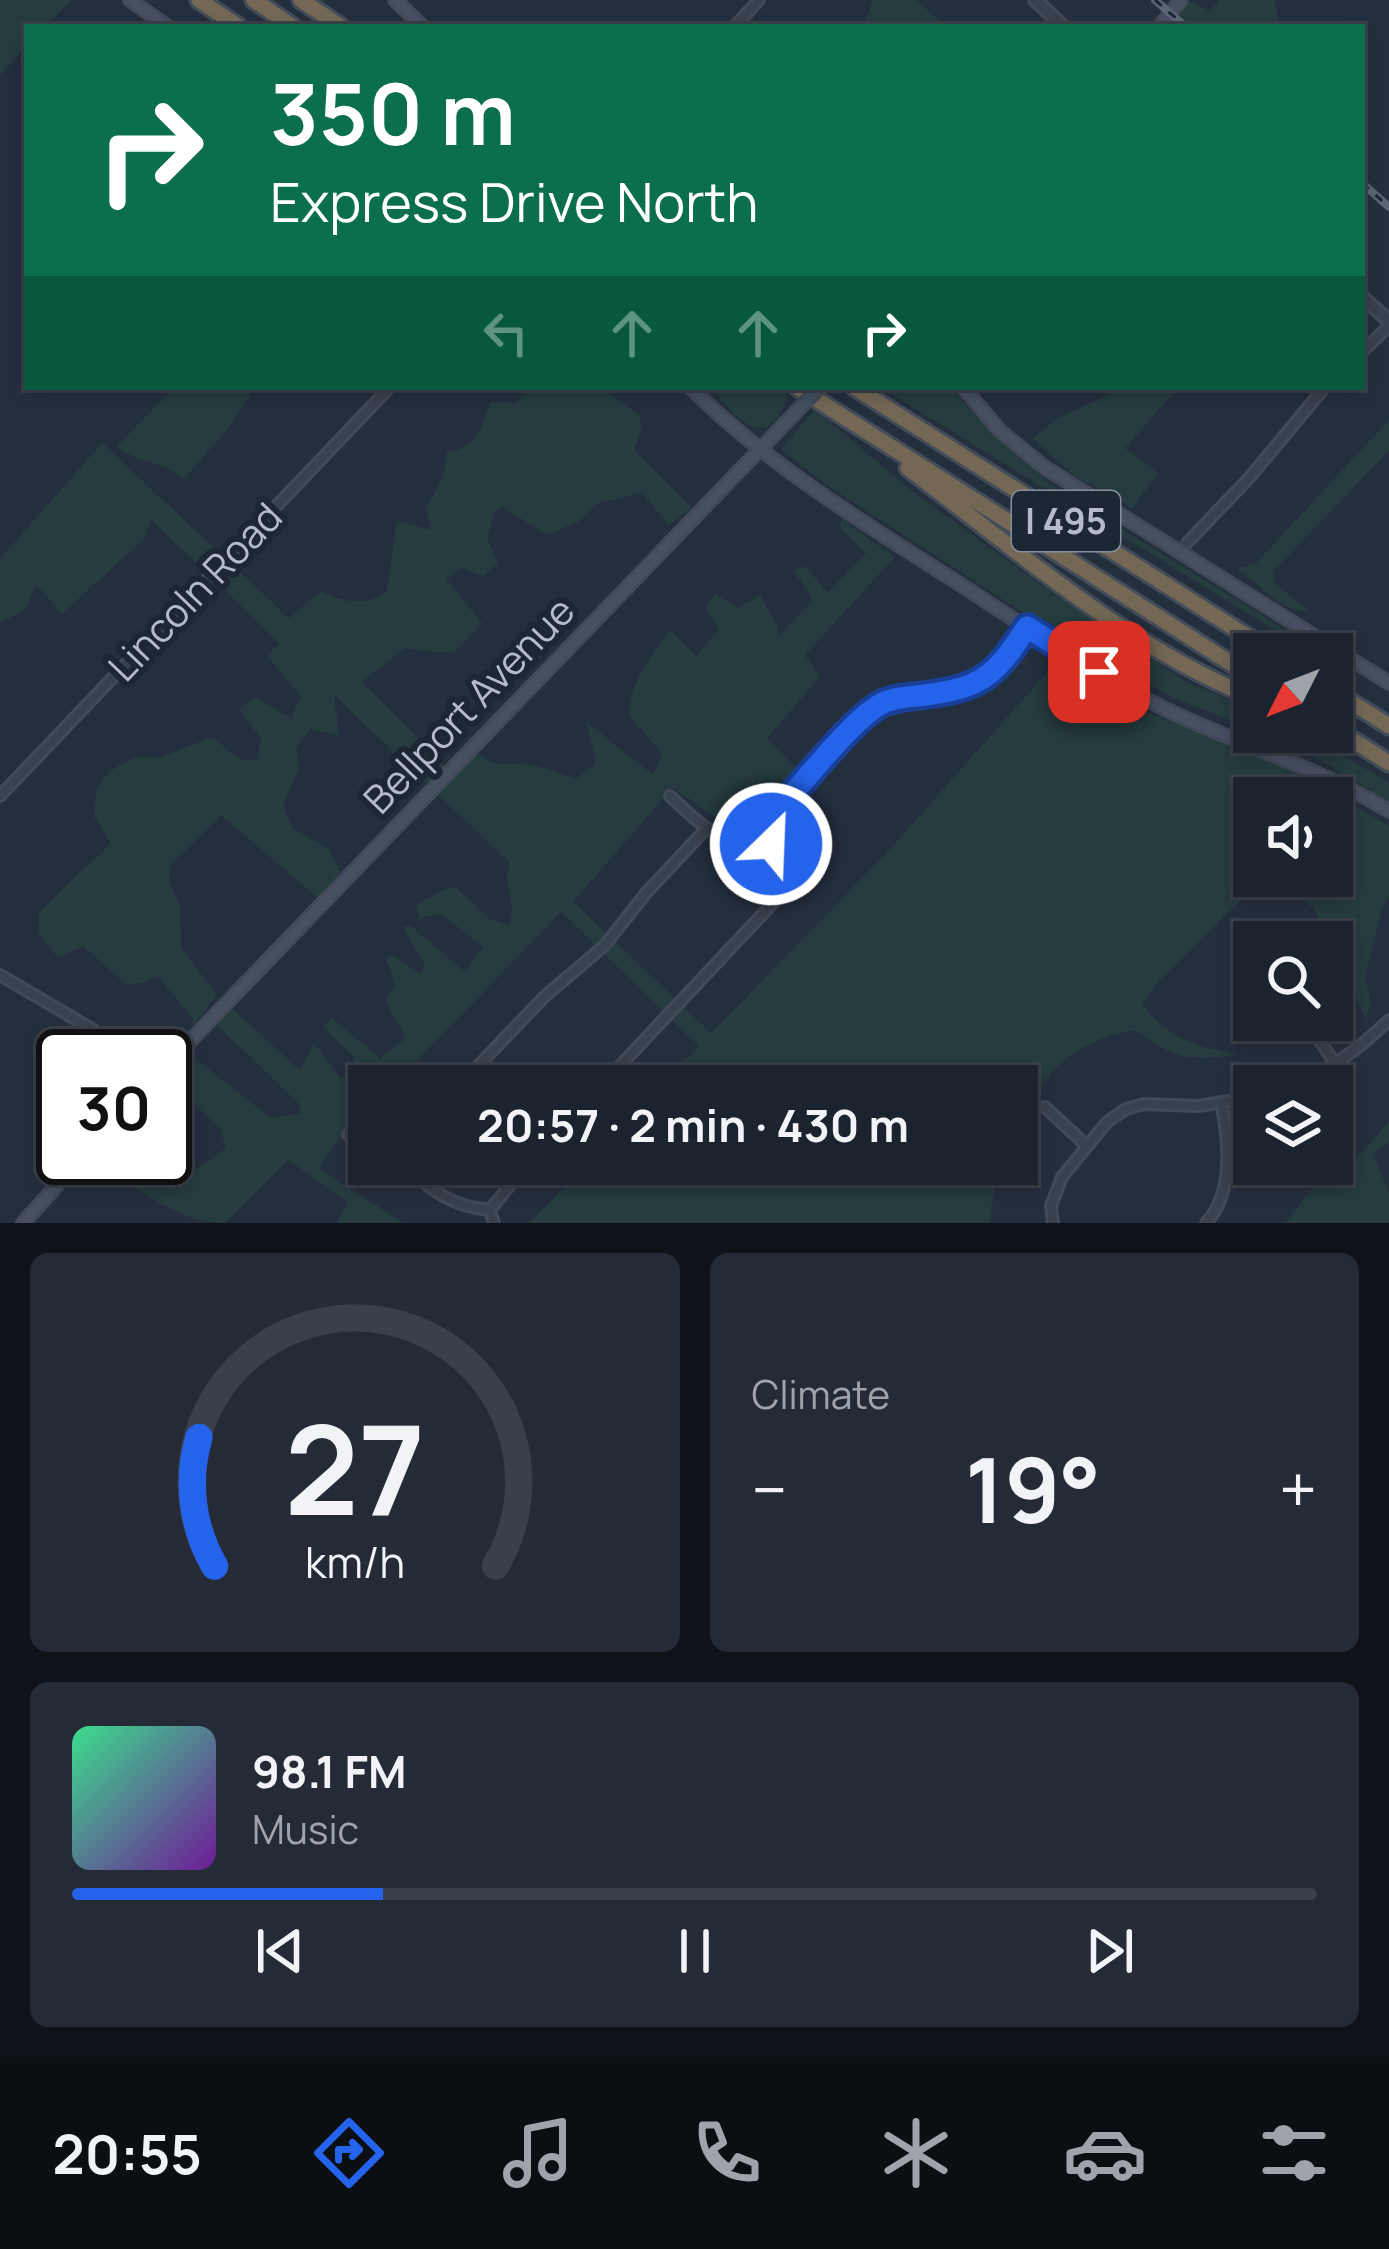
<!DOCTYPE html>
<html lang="en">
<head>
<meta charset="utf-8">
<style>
	:root { --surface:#1b232e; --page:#242b36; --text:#f1f3f6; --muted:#a0a4aa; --line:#39404a; --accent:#2563eb }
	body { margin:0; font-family:Manrope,sans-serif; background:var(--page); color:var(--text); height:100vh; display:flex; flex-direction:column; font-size:45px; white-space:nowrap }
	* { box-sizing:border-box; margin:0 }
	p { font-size:39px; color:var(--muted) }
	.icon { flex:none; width:66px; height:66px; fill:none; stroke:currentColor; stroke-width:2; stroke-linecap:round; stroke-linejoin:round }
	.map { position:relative; height:1223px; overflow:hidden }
	.details { display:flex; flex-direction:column; gap:30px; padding:30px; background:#0f1319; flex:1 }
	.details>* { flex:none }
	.top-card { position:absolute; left:24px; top:24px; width:1341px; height:366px; border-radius:0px; box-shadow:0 6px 18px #0003,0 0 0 3px var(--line); background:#0b6e4f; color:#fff; overflow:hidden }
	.needle { width:78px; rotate:228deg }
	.buttons { position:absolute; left:1233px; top:633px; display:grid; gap:24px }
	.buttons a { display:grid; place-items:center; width:120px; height:120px; border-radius:0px; background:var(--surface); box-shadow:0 6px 18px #0003,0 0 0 3px var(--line); font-size:60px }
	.speed { position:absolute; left:36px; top:1029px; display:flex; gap:24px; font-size:60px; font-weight:700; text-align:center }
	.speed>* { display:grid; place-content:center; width:156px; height:156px; border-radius:50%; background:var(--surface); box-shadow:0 6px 18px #0003,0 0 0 3px var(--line); line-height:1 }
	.speed .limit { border:6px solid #111; border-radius:18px; background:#fff; color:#111 }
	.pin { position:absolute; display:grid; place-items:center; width:102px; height:102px; color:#fff; margin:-51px; border-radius:24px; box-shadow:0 6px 18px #0006 }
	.me { position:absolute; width:132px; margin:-66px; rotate:24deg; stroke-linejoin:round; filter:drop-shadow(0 0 9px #0008) }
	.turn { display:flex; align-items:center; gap:42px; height:252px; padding:0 48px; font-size:54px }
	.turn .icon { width:156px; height:156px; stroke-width:2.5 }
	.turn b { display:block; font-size:84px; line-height:102px }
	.lanes { display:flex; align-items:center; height:114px; padding:0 48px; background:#0003; justify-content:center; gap:60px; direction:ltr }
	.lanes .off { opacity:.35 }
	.big { font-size:90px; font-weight:700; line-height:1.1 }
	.details .card { flex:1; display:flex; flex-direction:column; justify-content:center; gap:18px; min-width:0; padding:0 42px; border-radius:18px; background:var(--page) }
	.details .dial { align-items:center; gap:0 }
	.dial svg { height:312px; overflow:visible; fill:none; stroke:var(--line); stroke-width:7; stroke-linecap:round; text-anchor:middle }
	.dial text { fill:var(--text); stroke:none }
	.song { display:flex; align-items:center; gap:36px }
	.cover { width:144px; height:144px; border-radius:18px; background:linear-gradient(135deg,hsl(150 70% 55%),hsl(280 70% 35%)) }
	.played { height:12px; border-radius:6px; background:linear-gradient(90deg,var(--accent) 25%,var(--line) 25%) }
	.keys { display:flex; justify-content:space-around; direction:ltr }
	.heat { display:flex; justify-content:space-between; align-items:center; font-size:66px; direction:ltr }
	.details .tiles { flex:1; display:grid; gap:30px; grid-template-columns:1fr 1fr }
	.card:last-child { grid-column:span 2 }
	.trip { position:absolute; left:348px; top:1065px; width:690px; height:120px; border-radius:0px; background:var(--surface); box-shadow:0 6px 18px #0003,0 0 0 3px var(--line); font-weight:700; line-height:120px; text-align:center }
	.dock { display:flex; height:192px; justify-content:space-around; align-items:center; background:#0b0e12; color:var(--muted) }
	.dock .icon { width:84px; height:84px }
	.dock .selected { color:var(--accent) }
	.dock b { font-size:54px; color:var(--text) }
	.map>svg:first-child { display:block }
</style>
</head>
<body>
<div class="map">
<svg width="1389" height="1223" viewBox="0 0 1389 1223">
	<rect width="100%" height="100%" fill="#242f3e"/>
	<path fill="#263c3f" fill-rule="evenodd" d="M 0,0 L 71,0 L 45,27 L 27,27 L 27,46 L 0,75 Z
		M 873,0 L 916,0 L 947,27 L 863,27 Z
		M 1220,0 L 1275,0 L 1279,27 L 1190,27 L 1177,16 L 1188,1 L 1210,11 Z
		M 174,387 L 255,387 L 230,426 L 184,479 C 156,456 144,468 117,446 Z
		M 528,387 L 601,387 L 640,416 L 641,431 L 634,449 L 692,508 L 669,525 L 642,493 L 598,503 L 579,521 L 547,535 L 503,507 L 495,512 L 487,539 L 498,563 L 483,576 L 462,568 L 446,579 L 482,623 L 454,653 L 404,649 L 362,682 L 456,777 L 468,759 L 479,754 C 499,771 515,761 537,766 C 550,769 563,775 576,779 L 596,763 L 586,722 L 653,775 L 662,754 L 629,715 C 631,680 650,657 670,630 L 696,656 L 719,630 L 705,606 L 716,594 L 738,608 L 760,595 L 777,625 L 778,637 L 813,600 L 794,571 L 805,566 L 828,593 L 866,553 L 839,526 L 842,519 L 895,557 L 805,655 L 820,677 L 767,738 L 799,772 L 768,812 L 759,834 C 717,828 706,806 672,788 L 573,902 L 711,1033 L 885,855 L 1054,664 L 1088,679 L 1112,698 L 1247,751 L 1319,785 L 1389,826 L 1389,899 L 1383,906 L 1365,976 L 1371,1004 L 1366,1019 L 1315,911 L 1287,880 L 1259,882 L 1160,980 L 1142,1003 C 1169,1040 1197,1047 1241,1055 C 1187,1060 1181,1062 1135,1030 C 1096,1036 1061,1055 1039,1090 C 1032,1102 1035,1117 1023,1135 L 1017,1137 L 1017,1086 L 661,1086 L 699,1046 L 561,912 L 392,1086 L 369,1086 L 369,1109 L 337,1141 L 319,1168 L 403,1223 L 337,1223 L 348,1202 L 288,1160 L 225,1223 C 176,1223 135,1186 96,1159 L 138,1158 L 168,1182 L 177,1183 L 226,1148 L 220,1128 L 165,1078 L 188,1053 L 271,1118 L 301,1114 L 300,1105 L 215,1023 L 233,1009 L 299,1070 L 314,1043 L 341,1078 L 357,1073 L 352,1055 L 323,1026 L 332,1018 L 380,1058 L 406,1038 L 385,1000 L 395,985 L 386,957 L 395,956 L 419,974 L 425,964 L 402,927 L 411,926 L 465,972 L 483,947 L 441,914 L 420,918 L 416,905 L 445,889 L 456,887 L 489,919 L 509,925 C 518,904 501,884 510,863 L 334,695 L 339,736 L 310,729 L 296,748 L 299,768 L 283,806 L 292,828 L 329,849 L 341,873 L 318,898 L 221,815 L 170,865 L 169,883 L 180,905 L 181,948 L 217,995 L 193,1026 L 193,1019 L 158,976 L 143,983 L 126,984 L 83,946 L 58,958 L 39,933 L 39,912 L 111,843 L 94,817 L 97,787 L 109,772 L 134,757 L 158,758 L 213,737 L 240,760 L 257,760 L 261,738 L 239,710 L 255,697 L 291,718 L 301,697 L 267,656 L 279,643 L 151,519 L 145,538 L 62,614 L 37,585 L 25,609 L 0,623 L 0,559 L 102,443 L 289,618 L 321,591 C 341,602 367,607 387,591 L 397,521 L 432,530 L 426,508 L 443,477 L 447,452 C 477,448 482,427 491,402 L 515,403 ZM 1254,798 L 1332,798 L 1332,876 L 1254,876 Z
		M 711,387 L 776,387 L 788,395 C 769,458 733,416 711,387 Z
		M 880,387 L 950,387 L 1002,443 L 1057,489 L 1325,654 L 1314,654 Z
		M 1112,387 L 1179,387 L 1125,448 L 1158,473 L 1132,508 L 1076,477 L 1033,439 L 1054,420 L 1104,397 Z
		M 815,409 L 909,489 L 1055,595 L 1187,682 L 1254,710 L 1254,732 L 1304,732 L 1389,783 L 1389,802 L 1309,753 L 1170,696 L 1048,629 L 825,484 L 781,449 Z
		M 1389,420 L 1389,451 L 1273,571 L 1274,582 L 1310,613 L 1283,606 L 1237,568 L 1255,564 Z
		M 1389,1122 L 1389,1142 L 1373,1154 L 1389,1192 L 1389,1223 L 1285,1223 L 1338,1156 L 1354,1161 Z
		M 586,1164 L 997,1164 L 990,1223 L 530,1223 Z"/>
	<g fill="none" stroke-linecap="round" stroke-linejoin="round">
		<g stroke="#414a57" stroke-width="14">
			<path id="minor" d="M 734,27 L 759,0
				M 1362,352 L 1389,326
				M 1187,543 L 1250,477 L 1325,387
				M 0,796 L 390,387
				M 670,796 C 711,834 714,840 771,844
				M 0,975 L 138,1056
				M 1305,1020 L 1336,1064
				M 459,1086 L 544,997 L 605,945 L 646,893 L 705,830
				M 601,1086 L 774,902 C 788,862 757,850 788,798 L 881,703 L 976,685 L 1006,659 L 1026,627
				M 1289,1086 C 1328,1072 1359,1049 1389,1020
				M 1045,1107 L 1087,1146
				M 348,1135 L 369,1148
				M 408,1164 C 428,1192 456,1207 490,1210
				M 494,1223 L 490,1210 L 527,1164
				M 1053,1223 L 1051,1206 L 1062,1177 L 1107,1122 L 1126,1109 L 1144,1104 L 1198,1106 L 1254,1097
				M 1206,1223 C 1234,1193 1229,1141 1221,1103"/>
		</g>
		<g stroke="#414a57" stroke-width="16">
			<path id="tertiary" d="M 1035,0 L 1064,27
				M 1362,297 L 1389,321"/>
		</g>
		<g stroke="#414a57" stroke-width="16">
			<path id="secondary" d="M 130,0 L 168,27
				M 395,0 L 423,27
				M 1159,27 L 1181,0
				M 690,387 C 769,466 861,521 955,581 C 1023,625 1092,673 1165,709 C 1239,745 1318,767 1389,811
				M 963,387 L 1000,431 L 1044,467 L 1389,683
				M 165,1067 L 796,412
				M 23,1223 L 82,1158"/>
		</g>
		<g stroke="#434c59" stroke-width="21">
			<path id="motorway" d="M 199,0 L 239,27
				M 254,0 L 293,27
				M 301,0 L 341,27
				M 797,387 L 1254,678
				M 854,387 L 1275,654
				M 908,468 C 1018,551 1125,646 1254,698
				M 1332,690 L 1389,726
				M 1332,727 L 1389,763"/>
		</g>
		<use href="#minor" stroke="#38414e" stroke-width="8"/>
		<use href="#tertiary" stroke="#38414e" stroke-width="10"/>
		<use href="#secondary" stroke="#465061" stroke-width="10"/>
		<use href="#motorway" stroke="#746855" stroke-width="15"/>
		<g stroke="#5a6575" stroke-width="8">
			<path id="rail" d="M 1155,0 L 1186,27
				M 1362,183 L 1389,207"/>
		</g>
		<use href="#rail" stroke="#1d2633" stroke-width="3" stroke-dasharray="9" stroke-linecap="butt"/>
		<g stroke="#414a57" stroke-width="16" stroke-linecap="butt">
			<path id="secondary-bridge" d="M 796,412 L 820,387"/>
		</g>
		<use href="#secondary-bridge" stroke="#465061" stroke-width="10"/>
	</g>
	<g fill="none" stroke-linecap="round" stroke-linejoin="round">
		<g stroke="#184099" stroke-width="30">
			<path id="route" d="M 771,844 L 778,814 L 788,798 C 812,773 851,722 879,705 C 893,697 910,697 925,695 C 982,688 996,675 1027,627 L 1099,672"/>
		</g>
		<use href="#route" stroke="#2563eb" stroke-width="21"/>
	</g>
	<g text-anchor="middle" stroke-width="12" stroke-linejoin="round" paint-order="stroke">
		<rect fill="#1d2633" stroke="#878f9c" stroke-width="3" x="1012" y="491" width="108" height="60" rx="9"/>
		<g font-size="36" font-weight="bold" fill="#b4bcc9">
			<text x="1066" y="534">I 495</text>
		</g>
		<g font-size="39" fill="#b4bcc9" stroke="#1d2633">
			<text transform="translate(195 592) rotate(-46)" y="14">Lincoln Road</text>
			<text transform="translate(469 705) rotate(-46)" y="14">Bellport Avenue</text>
		</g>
	</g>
</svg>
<div class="buttons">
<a><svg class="needle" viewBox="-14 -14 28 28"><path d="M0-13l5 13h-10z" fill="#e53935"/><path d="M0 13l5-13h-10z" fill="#a0a4aa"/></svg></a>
<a><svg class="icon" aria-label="sound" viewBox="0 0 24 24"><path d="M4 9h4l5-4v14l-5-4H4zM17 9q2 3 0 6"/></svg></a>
<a><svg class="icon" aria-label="search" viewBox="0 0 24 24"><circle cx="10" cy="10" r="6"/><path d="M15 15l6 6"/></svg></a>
<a><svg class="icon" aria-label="layers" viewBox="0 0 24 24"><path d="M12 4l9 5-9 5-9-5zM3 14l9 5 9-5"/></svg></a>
</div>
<div class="speed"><div class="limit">30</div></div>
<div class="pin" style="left:1099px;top:672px;background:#d93025"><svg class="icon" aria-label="arrive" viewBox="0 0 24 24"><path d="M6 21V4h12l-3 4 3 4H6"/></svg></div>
<svg class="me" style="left:771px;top:844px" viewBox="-20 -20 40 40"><circle r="17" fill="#2563eb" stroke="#fff" stroke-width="3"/><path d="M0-11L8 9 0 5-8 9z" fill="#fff"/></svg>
<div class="trip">20:57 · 2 min · 430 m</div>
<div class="top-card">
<div class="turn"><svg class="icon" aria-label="right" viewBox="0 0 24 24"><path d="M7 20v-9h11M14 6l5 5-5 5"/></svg><div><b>350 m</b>Express Drive North</div></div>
<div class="lanes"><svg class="icon off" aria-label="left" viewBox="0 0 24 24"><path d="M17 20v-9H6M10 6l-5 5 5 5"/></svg><svg class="icon off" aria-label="ahead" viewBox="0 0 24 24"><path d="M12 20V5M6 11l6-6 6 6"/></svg><svg class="icon off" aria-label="ahead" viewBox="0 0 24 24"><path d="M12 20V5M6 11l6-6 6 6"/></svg><svg class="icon" aria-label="right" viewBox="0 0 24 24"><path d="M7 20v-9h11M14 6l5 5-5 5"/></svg></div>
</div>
</div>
<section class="details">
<div class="tiles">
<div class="card dial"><svg viewBox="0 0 100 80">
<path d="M14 69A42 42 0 1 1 86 69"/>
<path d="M14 69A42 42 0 0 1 10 36" stroke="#2563eb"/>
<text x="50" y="56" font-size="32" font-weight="700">27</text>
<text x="50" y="72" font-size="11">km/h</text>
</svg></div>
<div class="card"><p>Climate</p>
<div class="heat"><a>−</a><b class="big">19°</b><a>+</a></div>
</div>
<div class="card">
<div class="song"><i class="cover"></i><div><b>98.1 FM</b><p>Music</p></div></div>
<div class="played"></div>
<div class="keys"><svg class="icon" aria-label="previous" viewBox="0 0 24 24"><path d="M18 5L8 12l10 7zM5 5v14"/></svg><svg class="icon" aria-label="pause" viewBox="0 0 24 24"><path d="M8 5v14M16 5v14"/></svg><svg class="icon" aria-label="next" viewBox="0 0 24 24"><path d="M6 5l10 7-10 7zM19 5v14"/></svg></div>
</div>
</div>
</section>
<nav class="dock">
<b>20:55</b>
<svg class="icon selected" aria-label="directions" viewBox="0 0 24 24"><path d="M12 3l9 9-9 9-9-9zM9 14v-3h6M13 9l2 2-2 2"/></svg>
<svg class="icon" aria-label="music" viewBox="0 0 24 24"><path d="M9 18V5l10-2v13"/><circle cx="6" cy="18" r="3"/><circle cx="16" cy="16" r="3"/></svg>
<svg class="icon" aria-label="phone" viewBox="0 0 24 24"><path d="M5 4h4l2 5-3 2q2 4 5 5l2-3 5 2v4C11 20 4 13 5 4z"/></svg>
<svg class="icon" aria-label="climate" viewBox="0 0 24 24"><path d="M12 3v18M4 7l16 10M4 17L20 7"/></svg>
<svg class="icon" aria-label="car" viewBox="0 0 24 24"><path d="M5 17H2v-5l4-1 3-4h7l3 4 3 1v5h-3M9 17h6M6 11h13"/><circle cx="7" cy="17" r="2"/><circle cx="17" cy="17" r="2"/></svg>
<svg class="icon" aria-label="filters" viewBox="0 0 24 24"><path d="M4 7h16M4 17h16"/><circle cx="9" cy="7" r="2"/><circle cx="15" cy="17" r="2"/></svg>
</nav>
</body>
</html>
